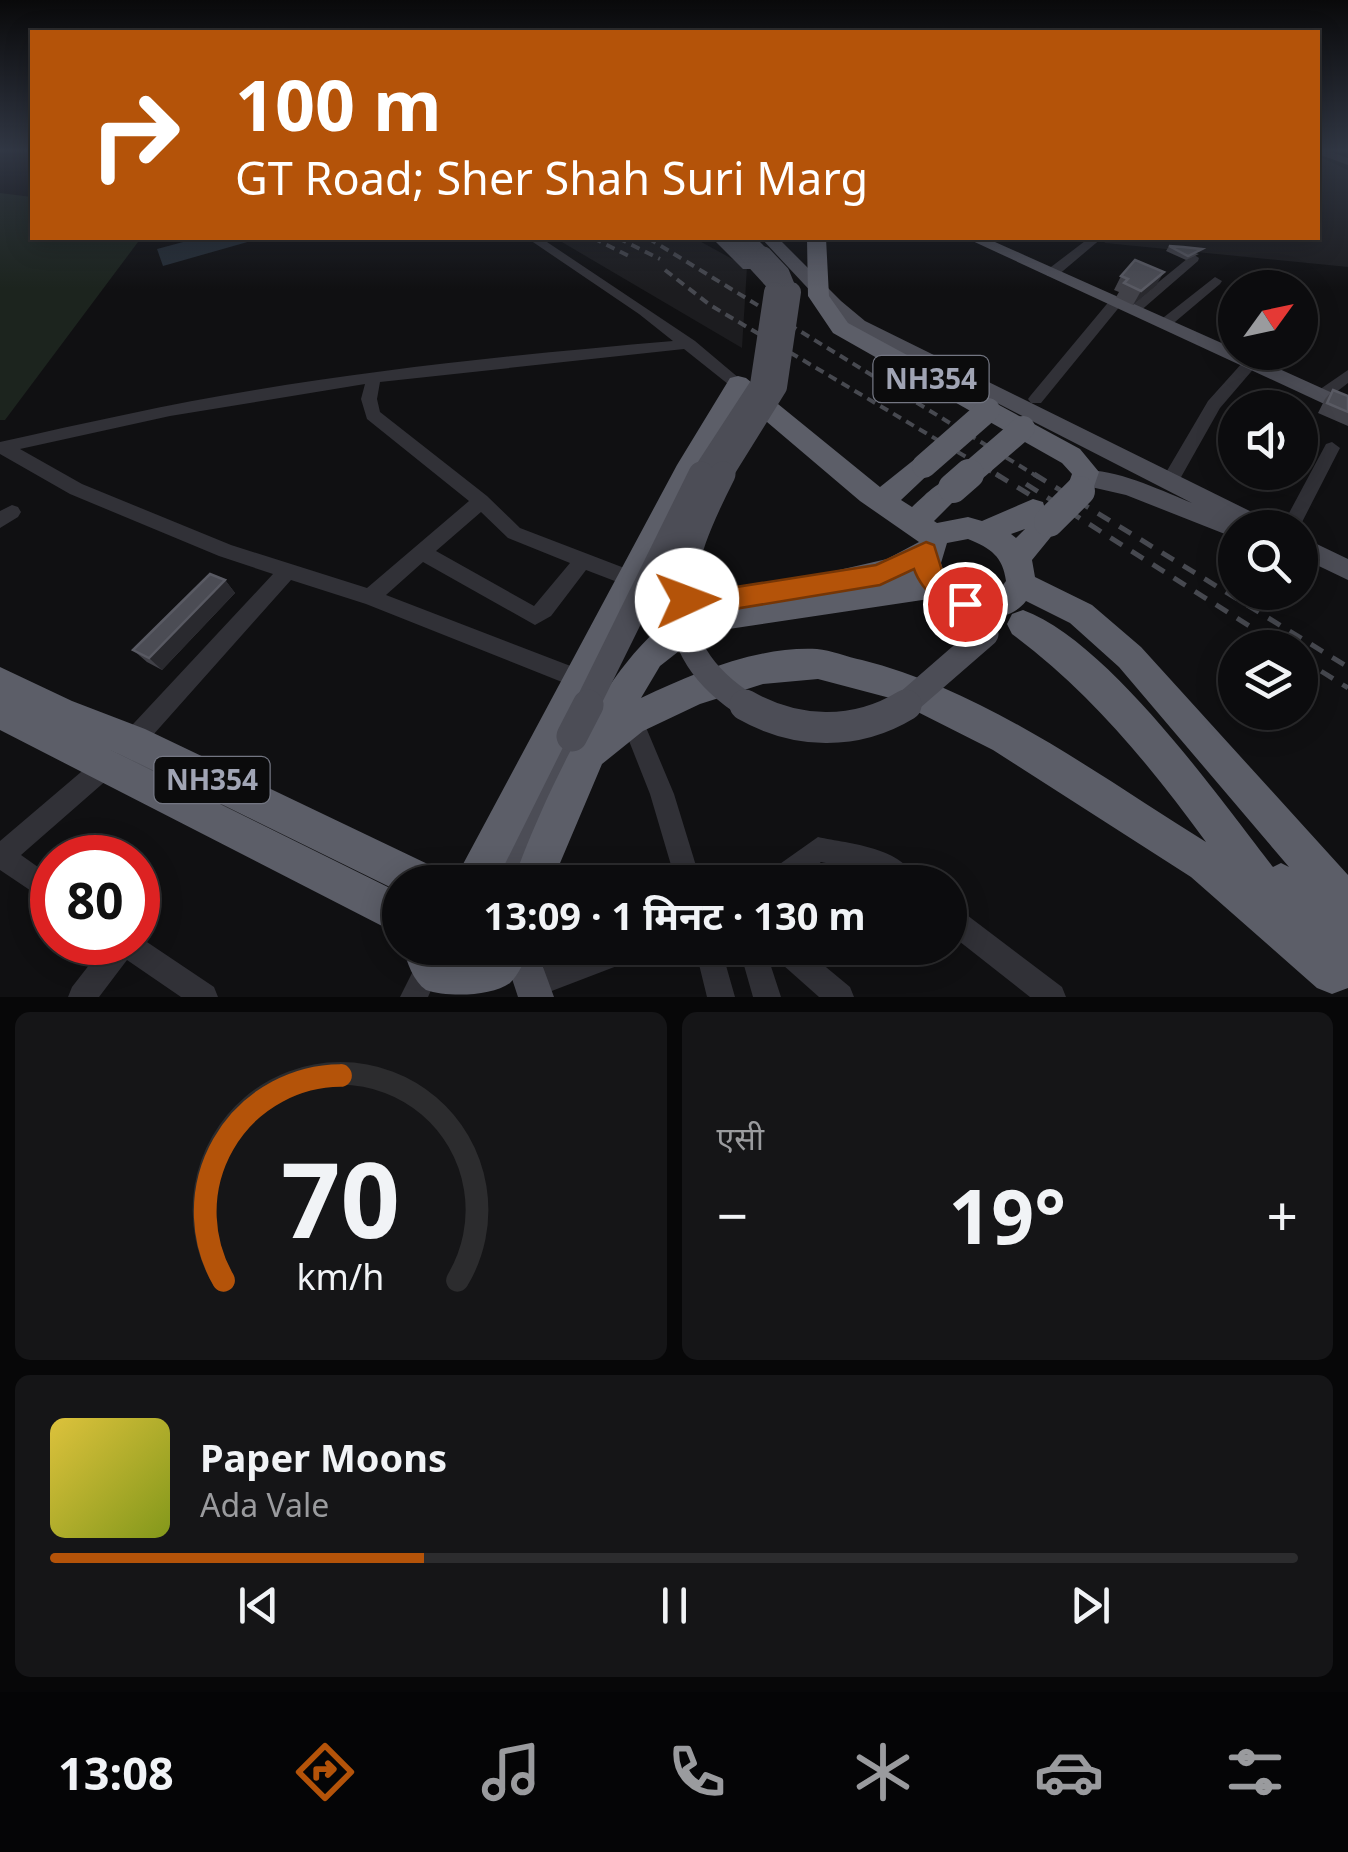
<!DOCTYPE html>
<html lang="hi">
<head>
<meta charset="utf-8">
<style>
	:root { --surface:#0c0c0e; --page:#151517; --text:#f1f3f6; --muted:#9a9b9e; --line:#2c2c2e; --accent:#b45309 }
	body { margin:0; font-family:"Noto Sans","Noto Sans Devanagari",sans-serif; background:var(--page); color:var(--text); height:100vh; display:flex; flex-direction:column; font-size:38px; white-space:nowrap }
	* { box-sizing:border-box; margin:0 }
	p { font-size:32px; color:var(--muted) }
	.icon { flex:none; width:55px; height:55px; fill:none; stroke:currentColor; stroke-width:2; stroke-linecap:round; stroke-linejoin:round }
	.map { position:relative; height:997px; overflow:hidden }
	.drawer { display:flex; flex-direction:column; gap:15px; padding:15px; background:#070708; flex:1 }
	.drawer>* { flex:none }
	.hud { position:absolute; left:30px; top:30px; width:1290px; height:210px; border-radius:0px; box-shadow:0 5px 25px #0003,0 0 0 2px var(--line); background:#b45309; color:#fff; overflow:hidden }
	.needle { width:65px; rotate:57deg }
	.fabs { position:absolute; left:1218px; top:270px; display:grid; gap:20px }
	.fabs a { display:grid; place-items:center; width:100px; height:100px; border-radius:50%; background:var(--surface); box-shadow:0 5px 25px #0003,0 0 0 2px var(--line); font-size:50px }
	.speed { position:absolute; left:30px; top:835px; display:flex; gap:20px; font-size:50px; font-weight:700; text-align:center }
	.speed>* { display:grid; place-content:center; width:130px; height:130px; border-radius:50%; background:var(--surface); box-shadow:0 5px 25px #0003,0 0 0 2px var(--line); line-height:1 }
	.speed .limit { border:15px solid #d22; background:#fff; color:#111 }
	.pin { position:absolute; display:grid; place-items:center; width:85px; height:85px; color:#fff; margin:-42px; border:5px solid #fff; border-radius:50%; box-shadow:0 2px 10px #0007 }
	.me { position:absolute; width:110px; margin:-55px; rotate:88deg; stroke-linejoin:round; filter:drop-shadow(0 0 8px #0008) }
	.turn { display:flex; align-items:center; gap:35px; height:210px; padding:0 40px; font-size:45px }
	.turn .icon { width:130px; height:130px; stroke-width:2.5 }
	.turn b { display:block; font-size:70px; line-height:85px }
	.big { font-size:75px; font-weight:700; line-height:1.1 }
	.drawer .widget { flex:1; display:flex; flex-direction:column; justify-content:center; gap:15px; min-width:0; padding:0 35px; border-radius:15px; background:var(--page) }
	.drawer .dial { align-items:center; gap:0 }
	.dial svg { height:260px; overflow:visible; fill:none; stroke:var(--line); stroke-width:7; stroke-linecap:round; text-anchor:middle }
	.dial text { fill:var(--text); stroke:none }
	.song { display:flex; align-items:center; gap:30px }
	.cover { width:120px; height:120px; border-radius:15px; background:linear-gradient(135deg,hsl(50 70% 55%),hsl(70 70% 35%)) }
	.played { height:10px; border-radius:5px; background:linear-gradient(90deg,var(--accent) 30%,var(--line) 30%) }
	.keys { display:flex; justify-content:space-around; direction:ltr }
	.heat { display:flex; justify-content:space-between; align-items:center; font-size:55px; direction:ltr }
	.drawer .tiles { flex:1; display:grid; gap:15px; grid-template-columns:1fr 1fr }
	.widget:last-child { grid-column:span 2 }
	.trip { position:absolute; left:382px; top:865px; width:585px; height:100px; border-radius:50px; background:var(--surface); box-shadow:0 5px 25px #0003,0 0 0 2px var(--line); font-weight:700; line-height:100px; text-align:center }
	.menu { display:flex; height:160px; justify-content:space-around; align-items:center; background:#050506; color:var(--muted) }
	.menu .icon { width:70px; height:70px }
	.menu .on { color:var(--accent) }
	.menu b { font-size:45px; color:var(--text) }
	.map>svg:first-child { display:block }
</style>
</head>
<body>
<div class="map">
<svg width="1348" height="997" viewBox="0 0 1348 997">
	<rect width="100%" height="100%" fill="#101012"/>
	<path fill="#1c1c1f" d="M 1318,156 L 1348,170 L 1348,267 L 1105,243 L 1102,238 L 1318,238 Z
		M 555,238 L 694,238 L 747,267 L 742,348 Z"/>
	<path fill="#1c241e" d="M 0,193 L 32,197 L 32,238 L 141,238 L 5,420 L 0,420 Z"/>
	<path fill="#252d36" d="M 198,238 L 249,238 L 251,241 L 163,266 L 157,249 Z"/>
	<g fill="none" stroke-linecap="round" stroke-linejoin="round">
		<path fill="#313137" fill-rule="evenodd" d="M 1318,150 L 1326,150 L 1348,158 L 1348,165 L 1318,154 Z
			M 527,238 L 541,238 L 695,341 L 746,384 L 743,388 L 733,388 L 684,349 L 380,382 L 377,399 L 380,412 L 487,496 L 520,528 L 640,574 L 643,580 L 640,586 L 633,588 L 586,570 L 551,616 L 535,625 L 423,562 L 386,595 L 594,675 L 598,682 L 594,689 L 587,692 L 366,604 L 291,580 L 137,753 L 129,756 L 121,753 L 118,745 L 121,737 L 273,574 L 219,556 L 70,494 L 0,454 L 0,442 C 85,423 169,404 255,390 C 394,367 534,353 673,341 L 639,314 ZM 365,384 L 361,399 L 367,419 L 469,501 L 367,588 L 231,545 L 82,484 L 20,449 L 170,416 ZM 481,512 L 508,538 L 570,563 L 534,606 L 436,551 Z
			M 1089,238 L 1102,238 L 1057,276 L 1047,276 L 1047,270 Z
			M 1193,254 L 1199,258 L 1198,261 L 1138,313 L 1128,313 L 1128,307 Z
			M 1215,277 L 1222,281 L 1220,284 L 1169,327 L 1159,327 L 1159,321 Z
			M 1116,298 L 1123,302 L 1121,305 L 1041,403 L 1031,403 L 1028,399 L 1031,395 L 1111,299 Z
			M 1252,352 L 1268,352 L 1220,408 L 1176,486 L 1164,486 L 1161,481 L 1208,401 Z
			M 1348,370 L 1348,383 L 1326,400 L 1316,400 L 1313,396 L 1316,392 Z
			M 1332,442 L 1340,448 L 1299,528 L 1281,528 L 1326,444 Z
			M 12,505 L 18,507 L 21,512 L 18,517 L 0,528 L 0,511 Z
			M 629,703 L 637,706 L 674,794 L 701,882 L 676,882 L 650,794 L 618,713 L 621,706 Z
			M 109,752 L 117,755 L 120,763 L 117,771 L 21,855 L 52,877 L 52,905 L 0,870 L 0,841 L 101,755 Z
			M 818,837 C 850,844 904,847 917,882 L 885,882 L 873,873 L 821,862 L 795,882 L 764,882 L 767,873 Z
			M 950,905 L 959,909 L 1062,987 L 1066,997 L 1030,997 L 950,934 Z
			M 138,936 L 214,987 L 218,997 L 181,997 L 127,960 L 99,997 L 68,997 L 72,987 L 107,942 L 138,942 Z
			M 596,948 L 643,948 L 639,957 L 630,961 L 536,997 L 522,995 L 518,985 L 522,975 Z
			M 695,948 L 721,948 L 735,997 L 707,997 Z
			M 739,948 L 765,948 L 781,997 L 753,997 Z
			M 770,948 L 803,948 L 850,987 L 854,997 L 819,997 L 774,957 Z
			M 429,953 L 438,957 L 442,966 L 428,997 L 400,997 L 420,957 Z"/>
		<path fill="#4c4d56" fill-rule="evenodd" d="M 712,238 L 729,238 L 757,265 L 755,269 L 743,269 Z
			M 739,238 L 756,238 L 772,254 L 758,257 Z
			M 761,238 L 778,238 L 841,301 L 865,321 L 1270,521 L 1273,528 L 1235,528 L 1235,538 L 1126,495 L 1078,484 L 1075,478 L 1078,472 C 1107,464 1164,492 1192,503 L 853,329 L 817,298 Z
			M 966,238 L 986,238 L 1235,349 L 1235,352 L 1242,352 L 1348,400 L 1348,415 Z
			M 1300,536 L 1348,559 L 1348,580 L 1300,557 Z
			M 572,722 L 582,726 L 586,736 L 515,882 L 482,882 L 562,726 Z
			M 502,948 L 536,948 L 554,997 L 518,997 Z"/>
		<path fill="#5c5e68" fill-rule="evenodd" d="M 807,238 L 826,238 L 829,296 L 848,323 L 1080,449 L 1099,472 L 1090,498 L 1080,501 L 1070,498 L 1066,491 L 1072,474 L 1062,463 L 833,333 L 808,296 Z
			M 738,376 L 746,378 L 880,487 L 915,459 L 933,459 L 937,466 L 901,500 L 912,507 C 927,494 942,474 963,481 L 967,488 L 934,521 L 937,523 L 968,517 L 982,521 L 1033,499 L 1043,502 L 1046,512 L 1059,514 L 1063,522 L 1032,560 L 1035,577 L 1092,605 L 1141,647 L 1348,875 L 1348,988 L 1332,994 L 1317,988 L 1191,877 L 993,750 L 890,698 L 818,679 L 763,684 L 700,704 L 643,731 L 602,764 L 552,882 L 513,882 C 539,808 613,641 688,610 C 721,596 788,594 825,588 L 822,582 L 826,573 L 887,559 L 919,542 L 860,501 L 741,400 L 703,466 L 496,882 L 457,882 L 462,866 L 677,465 L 730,378 ZM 1025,529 L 1016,538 L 1011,534 ZM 968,539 C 991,548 1003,557 1006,581 L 1000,589 L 971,591 L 945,576 L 941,563 L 947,543 ZM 929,599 C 952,619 1005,629 1026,601 L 1070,623 L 1119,667 L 1289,867 L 1281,863 L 1273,867 C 1217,795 1108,641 1023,610 L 1012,614 L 1007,624 L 1012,634 C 1090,692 1149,764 1206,842 C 1098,775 986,691 862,660 C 847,657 831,650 817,649 C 757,646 694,673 641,698 L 660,666 L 702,633 Z
			M 0,667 L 72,701 L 145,729 L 436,868 L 441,882 L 400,882 L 400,892 L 109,749 L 400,893 L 400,934 L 386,928 L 0,730 Z
			M 403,948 L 444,948 L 452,958 L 463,962 L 484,948 L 530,948 C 525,960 519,974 510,983 C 491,997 446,997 426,990 C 413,981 407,962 403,948 Z"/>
		<path stroke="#474950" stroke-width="4" stroke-dasharray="9 6" stroke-linecap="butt" d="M 593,238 L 629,256
			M 618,238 L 660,259
			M 648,238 L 1038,477
			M 665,270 L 710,305 L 1000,477"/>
		<path stroke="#474950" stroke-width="5" stroke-dasharray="14 11" stroke-linecap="butt" d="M 996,474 L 1035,498
			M 1034,474 L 1348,667
			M 1026,484 L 1284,648
			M 1300,658 L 1348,688"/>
		<path stroke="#4c4d56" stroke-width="15" d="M 732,238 L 775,285 L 774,295
			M 764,254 L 782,273 L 791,295"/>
		<path stroke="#4c4d56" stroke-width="20" d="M 700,477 L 760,385 L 774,292
			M 721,477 L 777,387 L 791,292"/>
		<path stroke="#4c4d56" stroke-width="25" d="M 723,474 C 678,563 648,644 749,707
			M 586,707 L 701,474
			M 902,707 L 986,634"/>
		<path stroke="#4c4d56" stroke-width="31" d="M 745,705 C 796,734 855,736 906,705
			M 572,736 L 588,705"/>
		<path stroke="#5c5e68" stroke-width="24" d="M 924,466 L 988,410
			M 966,477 L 1023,428"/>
		<path stroke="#5c5e68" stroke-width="30" d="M 953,488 L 969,474
			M 1049,522 L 1080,491"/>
	</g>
	<path fill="#414148" d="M 1169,246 L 1199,254 L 1186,260 L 1166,251 Z
		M 1121,276 L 1156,286 L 1133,305 L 1116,297 L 1119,292 L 1114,290 Z
		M 1333,390 L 1348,396 L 1348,426 L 1318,413 L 1325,399 Z
		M 225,580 L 235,593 L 162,670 L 147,662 L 133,650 Z"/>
	<path fill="#29292e" d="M 1164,272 L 1156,286 L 1133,305 L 1141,291 Z
		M 225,580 L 235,593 L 162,670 L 149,658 Z"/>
	<path fill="#4b4c54" stroke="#595a63" stroke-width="2.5" d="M 1169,246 L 1183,247 L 1202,249 L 1188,256 Z
		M 1135,260 L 1164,272 L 1141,291 L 1124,283 L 1128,279 L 1121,276 Z
		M 1333,390 L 1348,396 L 1348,412 L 1327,403 Z
		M 210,574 L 225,580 L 149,658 L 133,650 Z"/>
	<linearGradient id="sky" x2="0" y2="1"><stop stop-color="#09090a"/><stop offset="0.52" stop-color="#313744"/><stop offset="1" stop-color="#313744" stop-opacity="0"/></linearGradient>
	<rect width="1348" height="289" fill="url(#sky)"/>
	<path fill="#b45309" stroke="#753606" stroke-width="2.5" d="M 926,542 L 934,545 L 944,577 L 974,596 L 977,604 L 974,611 C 950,620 921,590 914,569 L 880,585 L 698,615 L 678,608 L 674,600 L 678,593 L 687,589 L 698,593 L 876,565 Z"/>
	<g text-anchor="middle" stroke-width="9" stroke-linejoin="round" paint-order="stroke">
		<g fill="#0b0b0c" stroke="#737682" stroke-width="2.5">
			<rect x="873.5" y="356" width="115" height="46" rx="8"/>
			<rect x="154.5" y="757" width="115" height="46" rx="8"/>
		</g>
		<g font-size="28" font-weight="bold" fill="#a0a4b4">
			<text x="931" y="389">NH354</text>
			<text x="212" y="790">NH354</text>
		</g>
	</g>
</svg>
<div class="fabs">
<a><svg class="needle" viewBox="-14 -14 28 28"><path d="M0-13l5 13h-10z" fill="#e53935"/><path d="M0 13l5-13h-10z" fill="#9a9b9e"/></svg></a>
<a><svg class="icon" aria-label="sound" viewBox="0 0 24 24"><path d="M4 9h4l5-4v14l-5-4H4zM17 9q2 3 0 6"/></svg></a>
<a><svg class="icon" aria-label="search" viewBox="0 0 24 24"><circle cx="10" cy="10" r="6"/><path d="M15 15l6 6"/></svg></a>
<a><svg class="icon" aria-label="layers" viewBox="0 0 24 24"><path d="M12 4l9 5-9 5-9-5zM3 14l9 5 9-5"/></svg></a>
</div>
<div class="speed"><div class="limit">80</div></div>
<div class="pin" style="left:965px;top:604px;background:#d93025"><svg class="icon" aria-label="arrive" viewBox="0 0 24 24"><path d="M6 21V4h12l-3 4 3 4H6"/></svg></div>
<svg class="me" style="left:687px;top:600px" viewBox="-20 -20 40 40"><circle r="19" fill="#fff"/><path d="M0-13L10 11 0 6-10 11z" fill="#b45309"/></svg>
<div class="trip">13:09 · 1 मिनट · 130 m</div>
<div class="hud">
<div class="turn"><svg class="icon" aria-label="right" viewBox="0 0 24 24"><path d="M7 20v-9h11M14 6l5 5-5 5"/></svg><div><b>100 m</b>GT Road; Sher Shah Suri Marg</div></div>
</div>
</div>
<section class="drawer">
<div class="tiles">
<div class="widget dial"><svg viewBox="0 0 100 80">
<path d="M14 69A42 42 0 1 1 86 69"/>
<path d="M14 69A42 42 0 0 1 50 6" stroke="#b45309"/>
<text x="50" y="56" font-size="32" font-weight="700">70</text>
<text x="50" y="72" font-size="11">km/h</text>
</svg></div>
<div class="widget"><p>एसी</p>
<div class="heat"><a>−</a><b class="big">19°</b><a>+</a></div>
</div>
<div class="widget">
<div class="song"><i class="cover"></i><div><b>Paper Moons</b><p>Ada Vale</p></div></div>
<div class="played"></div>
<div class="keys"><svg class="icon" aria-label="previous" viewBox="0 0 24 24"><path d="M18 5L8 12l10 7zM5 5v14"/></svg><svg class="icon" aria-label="pause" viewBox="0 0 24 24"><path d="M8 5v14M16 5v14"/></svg><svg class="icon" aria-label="next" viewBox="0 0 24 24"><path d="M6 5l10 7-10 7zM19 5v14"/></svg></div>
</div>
</div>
</section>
<nav class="menu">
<b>13:08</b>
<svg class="icon on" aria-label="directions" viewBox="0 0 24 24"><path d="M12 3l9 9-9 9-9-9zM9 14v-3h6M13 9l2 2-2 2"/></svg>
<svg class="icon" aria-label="music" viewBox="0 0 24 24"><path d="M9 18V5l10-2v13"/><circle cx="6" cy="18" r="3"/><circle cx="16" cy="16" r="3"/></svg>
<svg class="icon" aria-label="phone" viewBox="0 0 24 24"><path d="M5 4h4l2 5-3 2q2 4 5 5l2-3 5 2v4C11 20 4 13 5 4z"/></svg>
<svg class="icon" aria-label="climate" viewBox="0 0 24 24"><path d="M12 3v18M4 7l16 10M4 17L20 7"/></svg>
<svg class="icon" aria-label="car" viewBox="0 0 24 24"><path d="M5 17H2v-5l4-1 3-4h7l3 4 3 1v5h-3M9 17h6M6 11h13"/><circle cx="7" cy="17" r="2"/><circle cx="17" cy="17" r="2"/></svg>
<svg class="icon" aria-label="filters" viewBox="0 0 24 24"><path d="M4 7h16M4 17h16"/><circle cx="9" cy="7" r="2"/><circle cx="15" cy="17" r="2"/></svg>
</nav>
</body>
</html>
